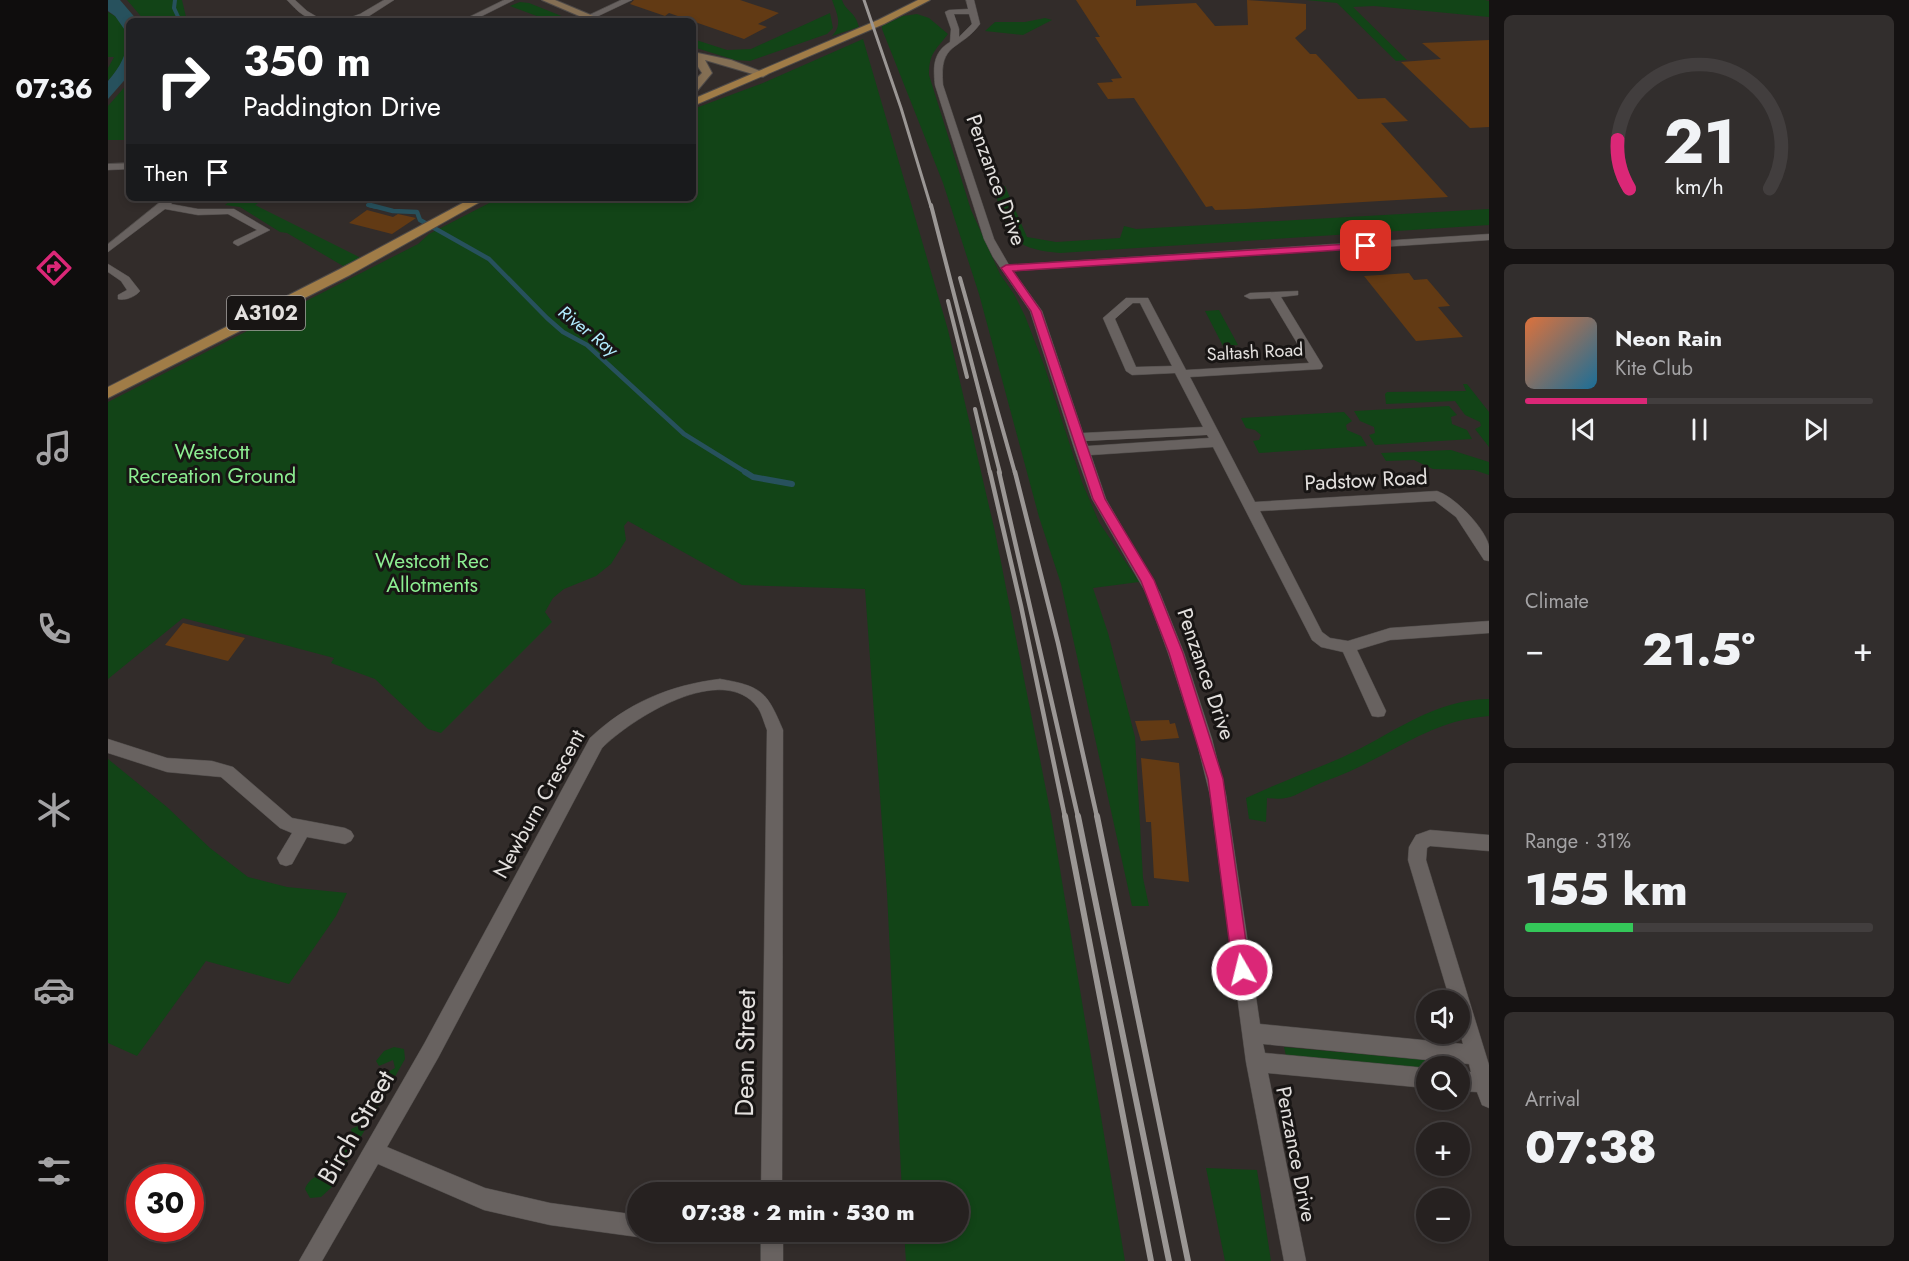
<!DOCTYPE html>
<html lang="en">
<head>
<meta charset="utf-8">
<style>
	:root { --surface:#262120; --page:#322e2d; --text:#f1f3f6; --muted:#a4a3a5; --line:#423e3e; --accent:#db2777 }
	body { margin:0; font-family:Jost,sans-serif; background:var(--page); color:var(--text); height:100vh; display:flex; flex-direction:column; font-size:22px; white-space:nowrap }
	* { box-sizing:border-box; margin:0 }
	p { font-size:20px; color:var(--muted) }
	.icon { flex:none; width:33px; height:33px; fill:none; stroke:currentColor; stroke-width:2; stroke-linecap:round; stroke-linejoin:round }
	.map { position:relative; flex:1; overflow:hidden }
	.side { display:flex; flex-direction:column; gap:15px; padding:15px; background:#151212; width:420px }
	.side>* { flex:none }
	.banner { position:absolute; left:18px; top:18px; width:570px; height:183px; border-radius:9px; box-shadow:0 3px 9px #0003,0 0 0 2px var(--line); background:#202124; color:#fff; overflow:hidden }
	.tools { position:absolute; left:1308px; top:990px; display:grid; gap:12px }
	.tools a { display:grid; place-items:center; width:54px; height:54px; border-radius:50%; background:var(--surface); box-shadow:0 3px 9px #0003,0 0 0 2px var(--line); font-size:30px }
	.speed { position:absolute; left:18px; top:1164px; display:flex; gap:12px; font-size:30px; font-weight:700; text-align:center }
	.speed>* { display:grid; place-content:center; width:78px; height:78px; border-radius:50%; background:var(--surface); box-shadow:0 3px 9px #0003,0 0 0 2px var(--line); line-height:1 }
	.speed .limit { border:9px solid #d22; background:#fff; color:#111 }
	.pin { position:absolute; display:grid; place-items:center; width:51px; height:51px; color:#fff; margin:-26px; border-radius:12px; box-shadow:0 3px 9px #0006 }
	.me { position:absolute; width:66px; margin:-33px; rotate:352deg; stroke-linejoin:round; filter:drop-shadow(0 0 4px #0008) }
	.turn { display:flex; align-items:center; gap:21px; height:126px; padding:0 18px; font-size:27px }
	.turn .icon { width:78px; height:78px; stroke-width:2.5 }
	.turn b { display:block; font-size:42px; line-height:51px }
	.then { display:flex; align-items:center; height:57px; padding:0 18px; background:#0003; gap:12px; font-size:22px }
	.big { font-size:45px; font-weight:800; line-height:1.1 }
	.side .tile { flex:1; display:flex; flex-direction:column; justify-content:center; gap:9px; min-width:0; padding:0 21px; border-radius:9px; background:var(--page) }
	.side .dial { align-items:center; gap:0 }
	.dial svg { height:156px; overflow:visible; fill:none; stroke:var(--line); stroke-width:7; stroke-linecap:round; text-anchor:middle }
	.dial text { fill:var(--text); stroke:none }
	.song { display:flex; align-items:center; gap:18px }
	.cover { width:72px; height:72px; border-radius:9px; background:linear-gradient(135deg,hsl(20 70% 55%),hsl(200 70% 35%)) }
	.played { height:6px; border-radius:3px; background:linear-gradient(90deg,var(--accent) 35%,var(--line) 35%) }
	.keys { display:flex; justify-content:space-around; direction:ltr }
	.heat { display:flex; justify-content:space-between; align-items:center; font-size:33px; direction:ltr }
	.charge { height:9px; border-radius:4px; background:linear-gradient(90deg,#34c759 31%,var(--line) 0) }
	.trip { position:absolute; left:519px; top:1182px; width:342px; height:60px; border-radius:30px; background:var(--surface); box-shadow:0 3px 9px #0003,0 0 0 2px var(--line); font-weight:800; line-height:60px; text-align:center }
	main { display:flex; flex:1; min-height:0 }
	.tabs { display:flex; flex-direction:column; width:108px; justify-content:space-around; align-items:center; background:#0f0d0d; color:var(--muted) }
	.tabs .icon { width:42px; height:42px }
	.tabs .selected { color:var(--accent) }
	.tabs b { font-size:27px; color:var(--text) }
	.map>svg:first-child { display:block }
</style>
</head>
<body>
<main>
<nav class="tabs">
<b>07:36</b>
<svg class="icon selected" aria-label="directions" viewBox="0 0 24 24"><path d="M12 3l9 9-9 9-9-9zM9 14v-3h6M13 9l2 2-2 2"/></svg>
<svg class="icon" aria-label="music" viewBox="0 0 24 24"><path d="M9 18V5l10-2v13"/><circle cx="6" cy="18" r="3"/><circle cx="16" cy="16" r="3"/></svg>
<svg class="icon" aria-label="phone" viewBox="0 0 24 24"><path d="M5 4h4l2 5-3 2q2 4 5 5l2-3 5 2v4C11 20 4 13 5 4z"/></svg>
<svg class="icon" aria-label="climate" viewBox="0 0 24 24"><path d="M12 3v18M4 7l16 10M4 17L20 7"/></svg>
<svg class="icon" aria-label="car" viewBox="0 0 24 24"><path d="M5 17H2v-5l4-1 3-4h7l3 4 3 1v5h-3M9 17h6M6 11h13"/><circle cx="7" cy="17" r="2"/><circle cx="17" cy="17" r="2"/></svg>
<svg class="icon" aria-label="filters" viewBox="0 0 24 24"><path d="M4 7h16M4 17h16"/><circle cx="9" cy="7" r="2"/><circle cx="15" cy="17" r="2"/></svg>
</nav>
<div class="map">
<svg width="1381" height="1261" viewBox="0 0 1381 1261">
	<rect width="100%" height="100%" fill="#322c2a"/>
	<path fill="#124417" d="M 19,0 L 74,0 L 79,21 L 37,21 Z
		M 724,0 L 734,0 C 738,12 747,11 751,27 L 724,36 C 735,25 729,14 724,0 Z
		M 1198,0 L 1377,0 L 1381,1 L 1381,17 L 1266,6 L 1245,7 L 1299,60 L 1288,61 L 1229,3 Z
		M 412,2 L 421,3 L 466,21 L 442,21 L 402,6 Z
		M 0,12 L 7,16 L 21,32 C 21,53 14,65 0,81 L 0,68 L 6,57 L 0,57 Z
		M 722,13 L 725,28 L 719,34 L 642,61 L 627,60 L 585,47 L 585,39 L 619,50 L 643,49 Z
		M 809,14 L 821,18 L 840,34 C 827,51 821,53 821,75 L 863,210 L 892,274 L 906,294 L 917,316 L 936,365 L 974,482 L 991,522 L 1031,582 L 985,588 L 1000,633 L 1027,737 L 1035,878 L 1041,906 L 1024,906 L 953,584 L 931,517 L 871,294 L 835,183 L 774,29 L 774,26 L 795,16 Z
		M 937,18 L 944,20 L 915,35 L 877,31 L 887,22 L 917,22 Z
		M 755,39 L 840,330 L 887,532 L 943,815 L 1017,1261 L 798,1261 L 796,1232 L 850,1232 L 850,1192 L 794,1192 L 779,893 L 757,589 L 634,585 L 520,521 L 516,526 L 518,540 L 503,564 L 488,576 L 456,589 L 445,598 L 437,612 L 444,622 L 333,733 L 320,729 L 267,679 L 223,663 L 226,658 L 75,618 L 0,679 L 0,402 L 310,244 L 321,234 L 391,198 L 585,198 L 585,109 L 655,83 Z
		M 21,82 L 21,140 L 0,140 L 0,106 Z
		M 897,186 L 919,237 L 948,242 L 1012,238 L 1016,226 L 1028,229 L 1381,209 L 1381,225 L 952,253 C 922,250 903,246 893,215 C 890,205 888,197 889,187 Z
		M 126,198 L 158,198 L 147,205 L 253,258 L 235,266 L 179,233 L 172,232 L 132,207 L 117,205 Z
		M 1111,310 L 1130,345 L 1115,346 L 1097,311 Z
		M 1355,384 L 1359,384 L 1381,412 L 1381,447 L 1367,429 L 1373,426 L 1372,422 L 1357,415 L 1347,401 L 1278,404 L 1277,394 L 1279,392 L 1358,391 Z
		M 1341,406 L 1349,415 L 1343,417 L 1344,424 L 1359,430 L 1364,439 L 1267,445 L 1261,435 L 1267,433 L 1266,427 L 1252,421 L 1246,411 Z
		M 1236,412 L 1244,421 L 1238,425 L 1239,430 L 1253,436 L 1259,446 L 1151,453 L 1145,441 L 1151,440 L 1153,435 L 1147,430 L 1138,428 L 1133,418 Z
		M 1343,450 L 1381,462 L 1381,475 L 1366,470 L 1325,469 L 1306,460 L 1278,461 L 1273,453 Z
		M 1381,699 L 1381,716 C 1330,720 1298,744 1253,766 C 1238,774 1221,779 1206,786 C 1186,795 1182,801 1159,798 L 1158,822 L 1141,819 L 1138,798 C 1170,783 1203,771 1235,757 C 1285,734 1324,700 1381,699 Z
		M 0,759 L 59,807 L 102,848 L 140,877 L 179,887 L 239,893 L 228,916 L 181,984 L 98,961 L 29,1056 L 0,1043 Z
		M 286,1047 L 296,1049 L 297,1059 L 225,1186 L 213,1197 L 202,1198 L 197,1189 C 202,1176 214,1174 227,1168 L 225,1159 L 237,1153 L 235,1144 L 245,1139 L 243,1129 L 254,1124 L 253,1114 L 263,1109 L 261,1100 L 271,1096 L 269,1087 L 279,1082 L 278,1073 L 287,1068 L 285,1060 L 271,1066 L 268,1061 L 276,1051 Z
		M 1176,1047 L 1330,1061 L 1332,1066 L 1318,1066 L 1318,1069 L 1178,1056 Z
		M 1098,1168 L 1149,1170 L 1163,1261 L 1117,1261 Z"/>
	<path fill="#27515d" d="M 0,0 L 12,0 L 30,21 L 21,21 L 21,75 L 0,99 L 0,81 C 13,66 18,55 21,36 L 7,16 L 0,11 Z"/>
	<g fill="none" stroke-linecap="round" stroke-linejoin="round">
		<path stroke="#27515d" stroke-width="4" d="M 67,0 L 66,8 L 72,21
			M 260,205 L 268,207"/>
		<path stroke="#27515d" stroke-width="4.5" d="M 262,205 L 285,211 L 309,212 L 312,220 L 381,259 L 439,318 L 455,332 L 479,345 L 576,434 L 639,473"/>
		<path stroke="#27515d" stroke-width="6" d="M 637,472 L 645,477 L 684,484"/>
	</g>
	<path fill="#623a14" d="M 526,0 L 632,0 L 671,13 L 650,24 L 659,27 L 636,39 L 561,13 L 557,16 L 522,4 Z
		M 968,0 L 1028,0 L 1028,6 L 1088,3 L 1107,26 L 1140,25 L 1139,0 L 1198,4 L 1198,29 L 1187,38 L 1202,54 L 1208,54 L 1250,99 L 1277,98 L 1300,121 L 1273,123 L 1340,197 L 1138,209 L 1107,210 L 1104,206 L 1098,207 L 1026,98 L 1000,99 L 989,83 L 1005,82 L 1003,79 L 1014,78 L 987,37 L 992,37 Z
		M 1381,40 L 1381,127 L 1362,128 L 1293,62 L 1333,59 L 1314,43 Z
		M 259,210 L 285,217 L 290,214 L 308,218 L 284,234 L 241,223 Z
		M 1301,273 L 1306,280 L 1319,279 L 1342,306 L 1330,307 L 1355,337 L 1308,341 L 1256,276 Z
		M 75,623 L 137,638 L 120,661 L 57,645 Z
		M 1061,720 L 1062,724 L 1067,723 L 1071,738 L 1033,741 L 1027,721 Z
		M 1033,758 L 1071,763 L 1081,882 L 1046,878 L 1043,822 L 1038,822 Z"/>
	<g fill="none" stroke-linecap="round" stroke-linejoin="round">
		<g stroke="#4e4a48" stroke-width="1">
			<path id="minor" d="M 179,0 L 187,0 L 199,11 L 216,21 C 199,21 190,12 179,0 Z
				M 276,0 L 286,0 L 258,18 L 232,21 L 252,14 Z
				M 396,0 L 406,0 L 364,21 L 353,21 Z
				M 513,0 L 524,0 L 484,19 L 477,17 Z
				M 858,0 L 866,0 L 872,24 C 851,52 831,41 835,85 L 886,239 L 901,265 L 1381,234 L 1381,240 L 905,271 L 934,311 L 975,433 L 1095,427 L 1067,373 L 1024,375 L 1018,371 L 995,318 L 1018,298 L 1040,298 L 1078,370 L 1201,363 L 1162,298 L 1142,299 L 1136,296 L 1142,293 L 1190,291 L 1190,295 L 1173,297 L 1215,366 L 1213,369 L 1082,377 L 1147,502 L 1329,491 C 1347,497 1377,528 1381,546 C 1381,551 1381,557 1381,561 L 1376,560 L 1348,517 L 1327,501 L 1152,511 L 1214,632 L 1222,638 L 1240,641 L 1282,628 L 1381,621 L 1381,633 L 1282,640 L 1249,650 L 1278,711 L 1276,716 L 1270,717 L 1264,716 L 1235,652 L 1213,647 L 1204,640 L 1105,447 L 983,455 L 998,499 L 1052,593 L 1076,653 L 1104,739 L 1118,795 L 1152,1024 L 1355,1044 L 1352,1033 L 1352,1000 L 1342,1000 L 1300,860 L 1301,847 L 1308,835 L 1322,830 L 1381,835 L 1381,851 L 1322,846 L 1319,848 L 1318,860 L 1381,1065 L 1381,1108 L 1374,1105 L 1369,1092 L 1352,1091 L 1352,1071 L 1363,1072 L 1361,1064 L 1155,1044 L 1157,1053 L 1318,1068 L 1318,1088 L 1160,1073 L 1198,1261 L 1176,1261 L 1138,1062 L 1102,795 L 1088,739 L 1060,653 L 1038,593 L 984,499 L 967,451 L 922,311 L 885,257 L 876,239 L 827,85 C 825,67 825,52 842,42 L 843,29 L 837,12 L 841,10 L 860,9 ZM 846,14 L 861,14 L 864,24 L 851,37 L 851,29 ZM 1025,303 L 1032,303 L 1064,366 L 1028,367 L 1007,319 ZM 1099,435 L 1101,438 L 980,446 L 978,441 Z
				M 21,163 L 21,169 L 0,170 L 0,164 Z
				M 57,198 L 65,198 L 66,200 L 63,204 L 90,209 L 126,209 L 162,230 L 130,246 L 125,243 L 126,241 L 149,230 L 120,214 L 90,215 L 57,209 L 0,252 L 0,244 Z
				M 0,264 L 21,277 L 32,291 C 27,297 17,301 10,299 L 10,295 L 19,290 L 13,281 L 0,272 Z
				M 612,679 C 654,686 659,692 675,730 L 674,1192 L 653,1192 L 659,730 C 656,723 654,714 650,708 C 615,660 523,719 494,748 L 330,1058 L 279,1147 L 377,1188 L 442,1203 L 530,1215 L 530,1232 L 539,1232 L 538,1234 L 530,1237 L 442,1225 L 376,1210 L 270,1164 L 214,1261 L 191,1261 L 316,1044 L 482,738 C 519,703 562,685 612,679 Z
				M 0,739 L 59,758 L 104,761 L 125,767 L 184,818 L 237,828 L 243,831 L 246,836 L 243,841 L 237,844 L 199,837 L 184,864 L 178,866 L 172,864 L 169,858 L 184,833 L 172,828 L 113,777 L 59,772 L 0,753 Z
				M 653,1232 L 675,1232 L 675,1261 L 653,1261 Z"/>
		</g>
		<g stroke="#4e4a48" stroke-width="2">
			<path id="secondary" d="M 434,0 L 447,0 L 497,21 L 483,21 Z
				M 585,52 L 623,60 L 660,74 L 655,77 L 597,60 L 604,73 L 589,91 L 585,92 L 585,82 L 594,73 L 585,59 Z"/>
		</g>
		<g stroke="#4e4a48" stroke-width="2">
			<path id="primary" d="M 810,0 L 822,0 L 776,24 L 585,106 L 585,99 L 770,20 Z
				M 364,198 L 379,198 L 242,275 L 0,398 L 0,387 L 232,269 Z"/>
		</g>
		<use href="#minor" fill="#686260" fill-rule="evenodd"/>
		<use href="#secondary" fill="#846f54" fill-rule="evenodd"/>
		<use href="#primary" fill="#a07c47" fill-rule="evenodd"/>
		<path stroke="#9b9795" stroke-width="3" d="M 756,0 L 793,108 L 823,207"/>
		<path stroke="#9b9795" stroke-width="4" d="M 823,205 L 892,473
			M 852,278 L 907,473
			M 840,301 L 859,377
			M 867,409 L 882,473"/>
		<path stroke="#9b9795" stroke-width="4.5" d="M 882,472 L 913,606 L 957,817
			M 891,472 L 970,817
			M 907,472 L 950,643 L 989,817"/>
		<path stroke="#9b9795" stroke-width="6" d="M 957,816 L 1043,1261
			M 970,816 L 1061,1261
			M 989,816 L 1080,1261"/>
	</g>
	<path fill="#db2777" stroke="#8e194d" stroke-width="1.5" d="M 1258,243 L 1262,243 L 1262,248 L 905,271 L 933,311 L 997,499 L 1046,580 L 1075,653 L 1115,779 L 1142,970 L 1140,975 L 1134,978 L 1128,975 L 1125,970 L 1100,779 L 1061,653 L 1033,581 L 985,499 L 923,311 L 893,268 L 898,265 Z"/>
	<g text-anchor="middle" stroke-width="6" stroke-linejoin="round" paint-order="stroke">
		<g font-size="18" font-style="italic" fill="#b3edff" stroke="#181514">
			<text transform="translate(480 331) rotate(38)" y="6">River Ray</text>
		</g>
		<g font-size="18" fill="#e3e0de" stroke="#181514">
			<text transform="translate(1147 352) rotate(-3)" y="6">Saltash Road</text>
		</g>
		<rect fill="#181514" stroke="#a6a3a1" stroke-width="1.5" x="119" y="296" width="78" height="34" rx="4.5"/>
		<g font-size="20" font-weight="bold" fill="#e3e0de">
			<text x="158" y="320">A3102</text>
		</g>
		<g font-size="21" fill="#e3e0de" stroke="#181514">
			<text transform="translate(888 180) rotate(70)" y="7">Penzance Drive</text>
			<text transform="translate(1258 480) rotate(-3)" y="7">Padstow Road</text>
			<text transform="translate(1098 674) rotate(71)" y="7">Penzance Drive</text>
			<text transform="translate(431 804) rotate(-61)" y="7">Newburn Crescent</text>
			<text transform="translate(1188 1154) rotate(79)" y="7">Penzance Drive</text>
		</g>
		<g font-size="21" fill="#8cee91" stroke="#181514">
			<text x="104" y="459">Westcott<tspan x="104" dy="24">Recreation Ground</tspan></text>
			<text x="324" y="568">Westcott Rec<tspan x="324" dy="24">Allotments</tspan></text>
		</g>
		<g font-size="26" fill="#e3e0de" stroke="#181514">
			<text transform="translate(637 1053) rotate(-89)" y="9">Dean Street</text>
			<text transform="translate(248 1127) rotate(-60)" y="9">Birch Street</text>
		</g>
	</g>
</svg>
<div class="tools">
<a><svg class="icon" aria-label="sound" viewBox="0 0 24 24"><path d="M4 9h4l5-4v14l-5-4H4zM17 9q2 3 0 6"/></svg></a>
<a><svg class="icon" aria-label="search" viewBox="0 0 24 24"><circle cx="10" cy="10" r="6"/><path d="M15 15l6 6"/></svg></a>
<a>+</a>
<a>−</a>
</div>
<div class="speed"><div class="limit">30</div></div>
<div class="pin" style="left:1258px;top:246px;background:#d93025"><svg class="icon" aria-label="arrive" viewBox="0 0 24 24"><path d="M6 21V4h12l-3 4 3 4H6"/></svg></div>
<svg class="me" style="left:1134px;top:970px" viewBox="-20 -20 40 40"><circle r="17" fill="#db2777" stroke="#fff" stroke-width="3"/><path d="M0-11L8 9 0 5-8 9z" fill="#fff"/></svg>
<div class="trip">07:38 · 2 min · 530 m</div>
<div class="banner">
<div class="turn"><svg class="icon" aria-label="right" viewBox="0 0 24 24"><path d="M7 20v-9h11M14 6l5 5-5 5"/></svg><div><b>350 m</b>Paddington Drive</div></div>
<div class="then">Then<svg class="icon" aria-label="arrive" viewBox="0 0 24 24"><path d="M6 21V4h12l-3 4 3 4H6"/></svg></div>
</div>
</div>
<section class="side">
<div class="tile dial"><svg viewBox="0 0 100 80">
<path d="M14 69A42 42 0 1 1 86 69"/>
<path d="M14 69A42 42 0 0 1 8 44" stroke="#db2777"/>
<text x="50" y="56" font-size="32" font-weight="700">21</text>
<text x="50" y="72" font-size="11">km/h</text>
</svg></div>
<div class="tile">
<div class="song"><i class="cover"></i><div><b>Neon Rain</b><p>Kite Club</p></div></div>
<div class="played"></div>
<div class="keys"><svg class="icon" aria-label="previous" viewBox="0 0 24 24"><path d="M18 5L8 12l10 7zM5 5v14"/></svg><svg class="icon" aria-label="pause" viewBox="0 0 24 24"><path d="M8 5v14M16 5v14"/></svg><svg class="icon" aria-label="next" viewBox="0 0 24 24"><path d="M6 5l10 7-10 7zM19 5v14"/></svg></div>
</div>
<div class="tile"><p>Climate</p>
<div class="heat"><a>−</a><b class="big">21.5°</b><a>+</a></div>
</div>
<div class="tile"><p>Range · 31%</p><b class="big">155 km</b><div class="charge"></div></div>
<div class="tile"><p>Arrival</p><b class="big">07:38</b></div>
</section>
</main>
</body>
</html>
